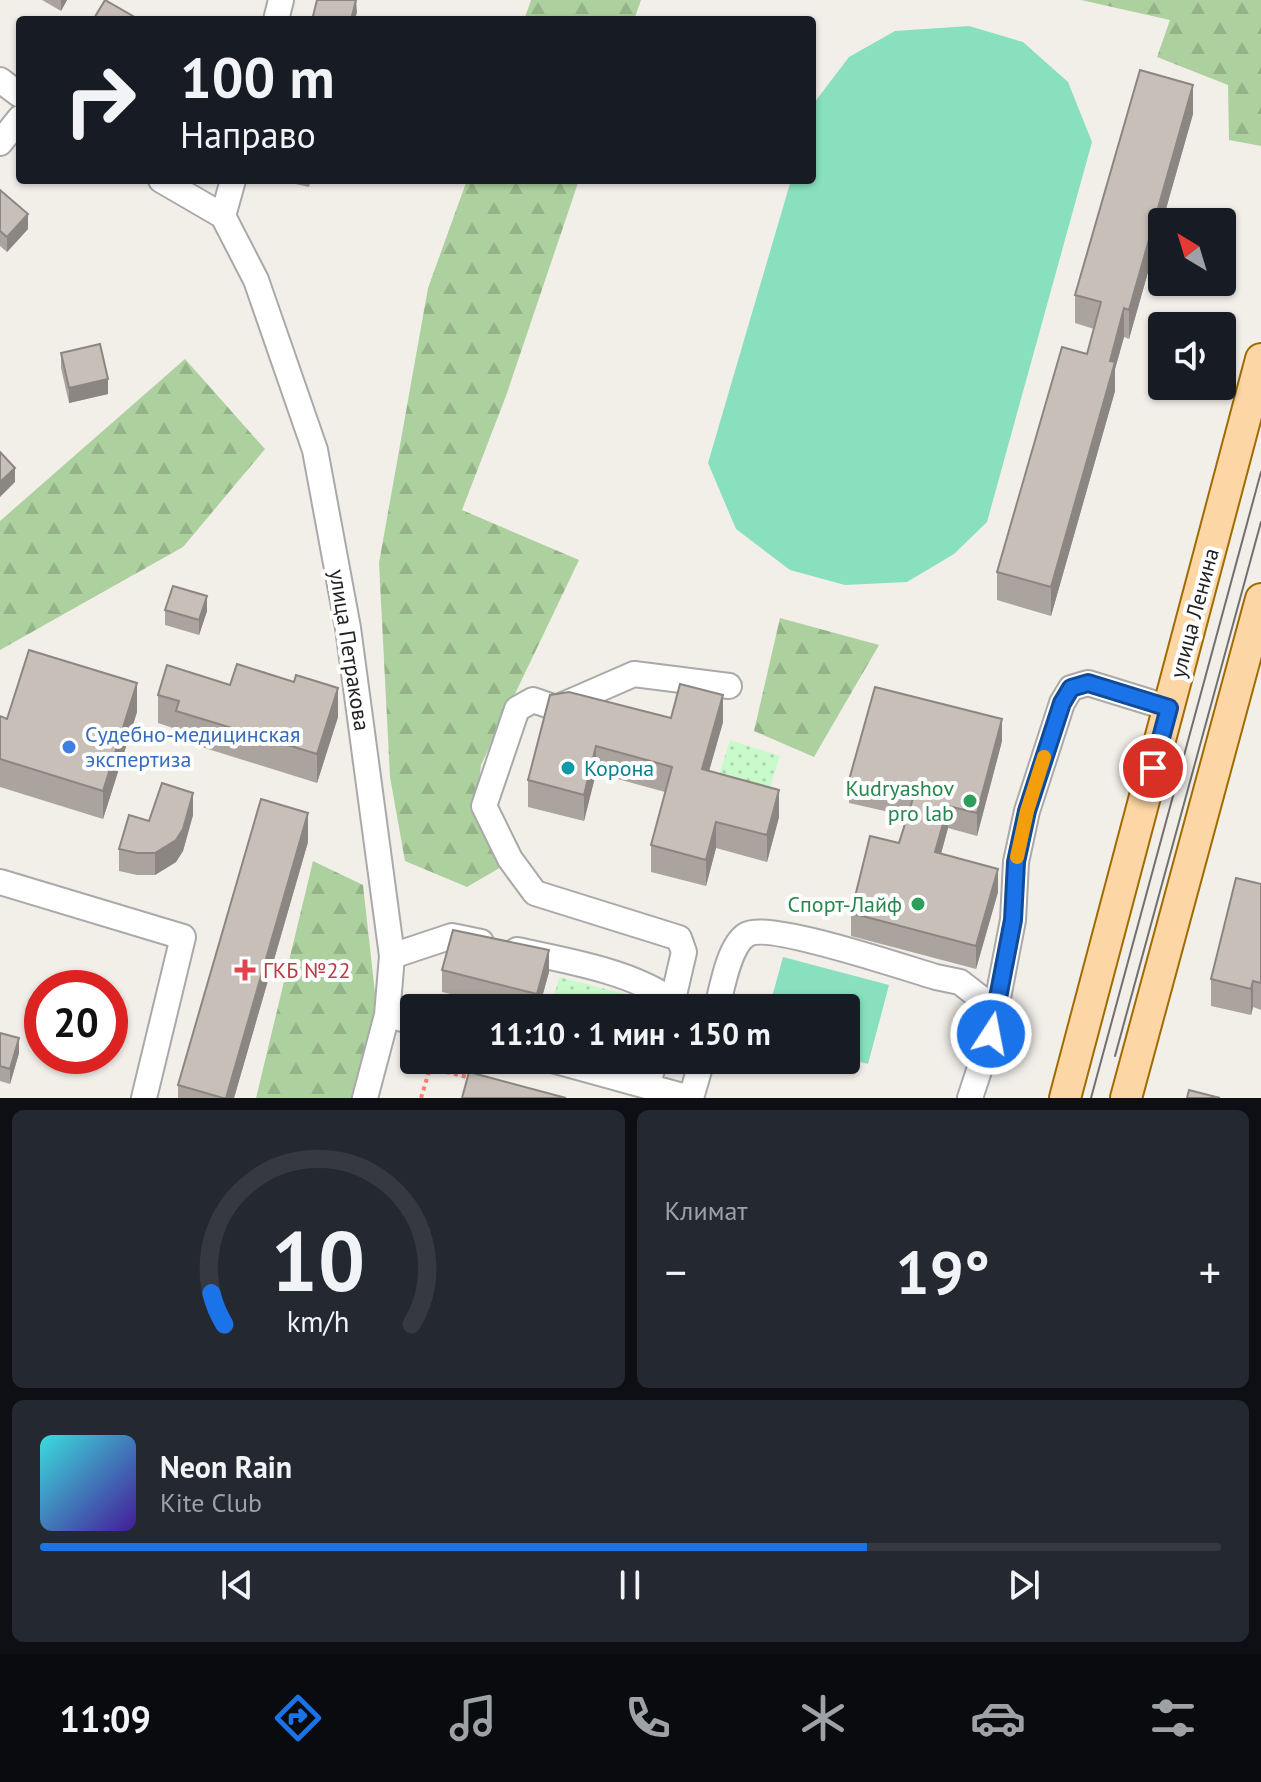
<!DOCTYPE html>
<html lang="ru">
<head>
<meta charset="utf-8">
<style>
	:root { --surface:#171b24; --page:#242831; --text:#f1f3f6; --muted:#9ea1a6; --line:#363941; --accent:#1a73e8 }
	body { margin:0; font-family:"PT Sans",sans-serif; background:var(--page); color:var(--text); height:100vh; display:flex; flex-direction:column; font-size:30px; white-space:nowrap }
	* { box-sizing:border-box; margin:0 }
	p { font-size:26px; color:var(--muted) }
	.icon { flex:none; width:44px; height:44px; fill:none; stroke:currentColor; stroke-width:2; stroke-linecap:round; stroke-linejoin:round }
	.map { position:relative; height:1098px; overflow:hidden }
	.panel { display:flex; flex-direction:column; gap:12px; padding:12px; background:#0d0f14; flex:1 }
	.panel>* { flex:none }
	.top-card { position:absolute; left:16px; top:16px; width:800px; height:168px; border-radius:8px; box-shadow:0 2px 6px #0004; background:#171b24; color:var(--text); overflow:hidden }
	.needle { width:52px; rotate:322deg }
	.fabs { position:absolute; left:1148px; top:208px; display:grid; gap:16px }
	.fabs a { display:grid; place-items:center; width:88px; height:88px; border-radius:8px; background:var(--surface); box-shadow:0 2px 6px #0004; font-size:40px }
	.speed { position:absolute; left:24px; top:970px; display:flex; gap:16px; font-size:40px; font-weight:700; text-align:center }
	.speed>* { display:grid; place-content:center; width:104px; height:104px; border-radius:50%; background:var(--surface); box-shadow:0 2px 6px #0004; line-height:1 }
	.speed .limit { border:12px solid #d22; background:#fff; color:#111 }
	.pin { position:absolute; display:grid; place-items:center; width:68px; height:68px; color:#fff; margin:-34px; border:4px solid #fff; border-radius:50%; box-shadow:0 2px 8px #0007 }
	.me { position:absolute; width:88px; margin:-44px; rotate:11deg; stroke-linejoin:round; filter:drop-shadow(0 0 6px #0008) }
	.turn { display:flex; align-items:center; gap:28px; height:168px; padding:0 32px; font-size:36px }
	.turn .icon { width:104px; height:104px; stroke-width:2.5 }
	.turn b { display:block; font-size:56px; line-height:68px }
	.big { font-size:60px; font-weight:600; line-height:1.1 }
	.panel .tile { flex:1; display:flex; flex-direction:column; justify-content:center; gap:12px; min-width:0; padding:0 28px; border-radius:12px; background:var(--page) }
	.panel .dial { align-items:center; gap:0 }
	.dial svg { height:208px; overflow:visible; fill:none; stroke:var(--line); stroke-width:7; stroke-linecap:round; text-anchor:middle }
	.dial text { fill:var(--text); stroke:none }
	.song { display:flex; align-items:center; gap:24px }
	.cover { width:96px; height:96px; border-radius:12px; background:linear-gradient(135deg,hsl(180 70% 55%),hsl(260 70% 35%)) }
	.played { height:8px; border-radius:4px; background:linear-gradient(90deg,var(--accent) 70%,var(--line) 70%) }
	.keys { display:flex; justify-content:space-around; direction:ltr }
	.heat { display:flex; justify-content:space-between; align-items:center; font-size:44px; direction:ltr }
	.panel .tiles { flex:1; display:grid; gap:12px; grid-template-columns:1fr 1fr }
	.tile:last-child { grid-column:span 2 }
	.trip { position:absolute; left:400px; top:994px; width:460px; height:80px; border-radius:8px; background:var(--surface); box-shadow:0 2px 6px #0004; font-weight:600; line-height:80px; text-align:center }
	.tabs { display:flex; height:128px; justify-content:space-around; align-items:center; background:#090b0e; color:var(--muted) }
	.tabs .icon { width:56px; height:56px }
	.tabs .on { color:var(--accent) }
	.tabs b { font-size:36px; color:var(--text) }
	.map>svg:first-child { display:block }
</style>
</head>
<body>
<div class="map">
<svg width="1261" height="1098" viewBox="0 0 1261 1098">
	<defs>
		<pattern id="forest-firs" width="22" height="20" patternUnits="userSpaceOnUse" patternTransform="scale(2)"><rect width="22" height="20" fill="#add19e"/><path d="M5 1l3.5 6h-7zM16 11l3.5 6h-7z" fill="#95b388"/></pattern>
		<pattern id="park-dots" width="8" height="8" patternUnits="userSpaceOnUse" patternTransform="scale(2)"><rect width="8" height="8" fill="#c8facc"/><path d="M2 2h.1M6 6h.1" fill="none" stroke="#acd6af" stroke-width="1.8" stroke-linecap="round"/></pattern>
	</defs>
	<rect width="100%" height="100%" fill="#f2efe9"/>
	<path fill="url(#forest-firs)" d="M 531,0 L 641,0 L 634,20 L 524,20 Z
		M 1081,0 L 1261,0 L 1261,146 L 1229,140 L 1228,85 L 1157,57 L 1170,20 Z
		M 467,180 L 579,180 L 506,396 L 462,510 L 579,560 L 481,765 L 475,813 L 503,866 L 467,887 L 405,861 L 390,777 L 379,563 L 428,288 Z
		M 185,359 L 265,449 L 183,547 L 0,650 L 0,521 Z
		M 780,618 L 879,645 L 814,757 L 754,731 Z
		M 313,861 L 363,885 L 377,1011 L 352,1098 L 256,1098 Z"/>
	<path fill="url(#park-dots)" d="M 730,740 L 780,756 L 767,797 L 717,782 Z
		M 559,977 L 648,1000 L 646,1008 L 551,1008 Z"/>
	<path fill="#88e0be" d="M 969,26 L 1023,42 L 1068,82 L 1092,142 L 987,522 L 954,554 L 907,582 L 845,585 L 790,570 L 736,529 L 708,463 L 791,180 L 812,180 L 814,103 L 849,57 L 895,31 Z
		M 783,957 L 889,985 L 868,1064 L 846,1058 L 846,1008 L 769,1008 Z"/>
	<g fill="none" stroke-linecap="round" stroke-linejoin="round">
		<g stroke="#a9a9a9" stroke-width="28">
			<path id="minor" d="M 276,20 L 281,0
				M 0,80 L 20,95
				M 0,143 L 20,118
				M 161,180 L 223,216
				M 223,216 L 256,280 L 315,450 L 348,628 L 392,956 L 387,1015 L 365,1098
				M 223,216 L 233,180
				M 0,882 L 183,937 L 144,1098
				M 517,950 C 564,960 634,972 672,1001
				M 392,956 L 452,936 L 481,942
				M 671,1008 L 684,952 L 679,938 L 535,893 L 510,859 L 484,806 L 517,709 L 533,700 L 556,708 L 634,674 L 729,686
				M 717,1008 C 722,988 729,946 746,935 C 768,921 905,968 936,977 L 960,982 L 983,1000 L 991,1034 L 970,1098
				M 387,1015 L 414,1022
				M 991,1034 L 1013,920 L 1016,862 L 1027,811 L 1062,703 L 1071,688 L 1088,683 L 1169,708
				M 552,1060 L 690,1098
				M 647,1086 L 655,1060
				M 691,1098 L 702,1060"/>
		</g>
		<g stroke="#a06b00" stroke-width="34">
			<path id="major" d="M 1065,1098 L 1261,359
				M 1126,1098 L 1261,599"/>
		</g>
		<path stroke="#fa8072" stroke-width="4" stroke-dasharray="4 4" stroke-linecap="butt" d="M 421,1098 L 430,1068 L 471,1078"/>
		<use href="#minor" stroke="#fff" stroke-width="24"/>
		<use href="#major" stroke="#fcd6a4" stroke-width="30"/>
		<path stroke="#707070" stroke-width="2" d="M 1115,1056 L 1261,522
			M 1091,1098 L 1261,472"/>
	</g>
	<path fill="#aba49e" d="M 42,0 L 67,0 L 61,11 Z
		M 1193,114 L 1129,339 L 1124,337 L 1115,369 L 1115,391 L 1051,616 L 997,600 L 997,572 L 1087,354 L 1094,329 L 1075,323 L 1075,295 Z
		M 278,180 L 311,180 L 309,187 Z
		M 0,190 L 28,229 L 7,252 L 0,246 Z
		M 61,353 L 108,394 L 69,403 L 61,368 Z
		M 165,610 L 207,611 L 199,635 L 165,625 Z
		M 569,692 L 671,718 L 723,722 L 709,771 L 779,817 L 767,862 L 716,848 L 706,886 L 651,872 L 651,845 L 665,792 L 596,773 L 584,821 L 528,807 L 528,780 Z
		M 158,695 L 338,717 L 317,783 L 176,739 L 176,729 L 158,723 Z
		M 137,712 L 103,819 L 0,787 L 0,716 L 7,719 Z
		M 1002,741 L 977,836 L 948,828 L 941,854 L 998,892 L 976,969 L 851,936 L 851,913 L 899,843 L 907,816 L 849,803 L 849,780 Z
		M 193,815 L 183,851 L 176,862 L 155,875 L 137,875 L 119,871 L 119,849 L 149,821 Z
		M 308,842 L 234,1098 L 178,1098 L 178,1085 Z
		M 1261,884 L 1261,1010 L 1253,1007 L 1251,1015 L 1211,1006 L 1211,979 Z
		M 442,970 L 549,972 L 539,1008 L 507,1008 L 442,992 Z
		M 0,1033 L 19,1053 L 10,1084 L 0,1081 Z"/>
	<path fill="#8b8681" d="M 61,0 L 67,0 L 61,11 Z
		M 356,0 L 357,12 L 355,20 L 351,20 Z
		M 1193,85 L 1193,114 L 1129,339 L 1129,310 Z
		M 28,214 L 28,229 L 7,252 L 7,237 Z
		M 1124,308 L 1124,337 L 1115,369 L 1115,391 L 1051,616 L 1051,587 Z
		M 108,379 L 108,394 L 69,403 L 69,388 Z
		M 15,468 L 15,482 L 0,497 L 0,482 Z
		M 207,596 L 207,611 L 199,635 L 199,620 Z
		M 137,683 L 137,712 L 103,819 L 103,791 Z
		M 338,688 L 338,717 L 317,783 L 317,754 Z
		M 723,695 L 723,722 L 702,796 L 702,769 Z
		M 1002,719 L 1002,741 L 977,836 L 977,813 Z
		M 596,746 L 596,773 L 584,821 L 584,795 Z
		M 779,790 L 779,817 L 767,862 L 767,835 Z
		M 193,793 L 193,815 L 183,851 L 176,862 L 155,875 L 155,853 Z
		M 948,806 L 948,828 L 935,875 L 935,852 Z
		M 308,813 L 308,842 L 234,1098 L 226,1098 Z
		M 716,822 L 716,848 L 706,886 L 706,860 Z
		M 998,869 L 998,892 L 976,969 L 976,946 Z
		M 549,950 L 549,972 L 539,1008 L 537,1008 L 537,994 Z
		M 1253,981 L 1253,1007 L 1251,1015 L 1251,989 Z
		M 19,1038 L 19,1053 L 10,1084 L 10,1069 Z"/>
	<path fill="#c7bfb8" stroke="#8b8681" stroke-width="2" d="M 105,0 L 138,19 L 137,20 L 93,20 Z
		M 317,0 L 356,0 L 351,20 L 312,20 Z
		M 1140,70 L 1193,85 L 1129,310 L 1124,308 L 1110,361 L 1115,362 L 1051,587 L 997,572 L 1062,347 L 1087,354 L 1101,302 L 1075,295 Z
		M 0,190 L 28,214 L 7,237 L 0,231 Z
		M 100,344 L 108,379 L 69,388 L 61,353 Z
		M 0,452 L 15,468 L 0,482 Z
		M 173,586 L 207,596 L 199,620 L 165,610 Z
		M 29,650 L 137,683 L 103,791 L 0,759 L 0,716 L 7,719 Z
		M 237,664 L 294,682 L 296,675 L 338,688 L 317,754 L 176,711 L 179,701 L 158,695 L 167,665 L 230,685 Z
		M 680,684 L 723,695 L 702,769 L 779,790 L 767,835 L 716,822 L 706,860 L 651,845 L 672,767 L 596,746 L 584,795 L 528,780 L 550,695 L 569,692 L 671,718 Z
		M 875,687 L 1002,719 L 977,813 L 948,806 L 935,852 L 998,869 L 976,946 L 851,913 L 870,836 L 899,843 L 914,795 L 849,780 Z
		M 162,783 L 193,793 L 183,829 L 176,840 L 155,853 L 137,853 L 119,849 L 129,815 L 149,821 Z
		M 261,799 L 308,813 L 226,1098 L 223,1098 L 178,1085 Z
		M 1236,878 L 1261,884 L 1261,983 L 1253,981 L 1251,989 L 1211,979 Z
		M 453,930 L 549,950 L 537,994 L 442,970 Z
		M 0,1033 L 19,1038 L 10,1069 L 0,1066 Z
		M 469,1072 L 566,1098 L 462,1098 Z
		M 1189,1090 L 1220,1098 L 1187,1098 Z"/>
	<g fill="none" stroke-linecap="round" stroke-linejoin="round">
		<g stroke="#114b97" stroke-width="20">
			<path id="route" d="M 991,1034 L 1013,920 L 1016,862 L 1027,811 L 1062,703 L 1071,688 L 1088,683 L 1169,708 L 1153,768"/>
		</g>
		<use href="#route" stroke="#1a73e8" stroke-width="14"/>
		<path stroke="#f59e0b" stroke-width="14" d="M 1017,857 L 1027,811 L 1044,757"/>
	</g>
	<circle fill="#3f7fe0" stroke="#fff" stroke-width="3" cx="69" cy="747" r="8"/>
	<circle fill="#0f9aa8" stroke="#fff" stroke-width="3" cx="568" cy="768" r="8"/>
	<g fill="#2e9e5b" stroke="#fff" stroke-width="3">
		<circle cx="970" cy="801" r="8"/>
		<circle cx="918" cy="904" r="8"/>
	</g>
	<path fill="#e0444e" stroke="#fff" stroke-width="3" d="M241 958h8v8h8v8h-8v8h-8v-8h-8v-8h8z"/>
	<g text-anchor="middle" stroke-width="8" stroke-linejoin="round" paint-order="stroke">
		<g font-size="22" fill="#222" stroke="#fff">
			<text transform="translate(1194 613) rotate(-75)" y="8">улица Ленина</text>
			<text transform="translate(350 650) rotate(81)" y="8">улица Петракова</text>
		</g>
		<g font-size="22" fill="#366cbe" stroke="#fff" text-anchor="start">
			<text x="85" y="742">Судебно-медицинская<tspan x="85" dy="25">экспертиза</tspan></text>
		</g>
		<g font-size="22" fill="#0d838f" stroke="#fff" text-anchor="start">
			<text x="584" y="776">Корона</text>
		</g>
		<g font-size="22" fill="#27864d" stroke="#fff" text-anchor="end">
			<text x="954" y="796">Kudryashov<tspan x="954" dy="25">pro lab</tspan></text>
			<text x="902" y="912">Спорт-Лайф</text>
		</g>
		<g font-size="22" fill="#be3a42" stroke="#fff" text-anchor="start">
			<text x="263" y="978">ГКБ №22</text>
		</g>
	</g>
</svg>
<div class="fabs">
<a><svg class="needle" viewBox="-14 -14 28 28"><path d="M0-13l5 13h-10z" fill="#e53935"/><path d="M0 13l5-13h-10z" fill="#9ea1a6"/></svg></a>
<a><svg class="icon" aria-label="sound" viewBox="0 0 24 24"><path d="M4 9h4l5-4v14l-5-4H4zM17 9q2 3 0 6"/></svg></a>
</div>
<div class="speed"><div class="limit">20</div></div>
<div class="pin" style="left:1153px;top:768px;background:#d93025"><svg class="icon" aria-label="arrive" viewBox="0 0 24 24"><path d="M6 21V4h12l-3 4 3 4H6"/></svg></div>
<svg class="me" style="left:991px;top:1034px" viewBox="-20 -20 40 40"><circle r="17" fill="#1a73e8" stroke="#fff" stroke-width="3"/><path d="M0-11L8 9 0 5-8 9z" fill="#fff"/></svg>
<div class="trip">11:10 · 1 мин · 150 m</div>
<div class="top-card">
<div class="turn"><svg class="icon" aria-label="right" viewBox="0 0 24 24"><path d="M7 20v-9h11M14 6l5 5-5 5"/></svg><div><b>100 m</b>Направо</div></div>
</div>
</div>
<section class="panel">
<div class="tiles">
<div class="tile dial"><svg viewBox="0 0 100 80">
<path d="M14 69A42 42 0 1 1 86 69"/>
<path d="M14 69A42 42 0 0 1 9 57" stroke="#1a73e8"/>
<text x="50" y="56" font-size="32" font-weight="700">10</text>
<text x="50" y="72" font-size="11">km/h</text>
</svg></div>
<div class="tile"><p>Климат</p>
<div class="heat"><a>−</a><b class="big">19°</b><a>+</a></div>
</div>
<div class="tile">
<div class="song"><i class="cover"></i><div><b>Neon Rain</b><p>Kite Club</p></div></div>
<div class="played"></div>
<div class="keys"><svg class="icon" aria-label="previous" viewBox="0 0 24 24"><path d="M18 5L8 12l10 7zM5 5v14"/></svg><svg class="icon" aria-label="pause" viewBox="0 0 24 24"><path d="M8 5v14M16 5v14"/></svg><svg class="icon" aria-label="next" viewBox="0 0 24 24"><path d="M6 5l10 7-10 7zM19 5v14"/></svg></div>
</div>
</div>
</section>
<nav class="tabs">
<b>11:09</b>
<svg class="icon on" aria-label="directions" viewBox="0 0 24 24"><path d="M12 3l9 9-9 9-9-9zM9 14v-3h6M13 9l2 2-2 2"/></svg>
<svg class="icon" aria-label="music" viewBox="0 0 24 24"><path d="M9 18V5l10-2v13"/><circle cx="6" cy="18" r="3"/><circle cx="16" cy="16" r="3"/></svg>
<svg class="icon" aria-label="phone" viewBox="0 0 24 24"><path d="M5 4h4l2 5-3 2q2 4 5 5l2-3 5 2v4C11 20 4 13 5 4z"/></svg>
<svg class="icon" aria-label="climate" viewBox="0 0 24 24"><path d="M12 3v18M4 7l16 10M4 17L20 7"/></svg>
<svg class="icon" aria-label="car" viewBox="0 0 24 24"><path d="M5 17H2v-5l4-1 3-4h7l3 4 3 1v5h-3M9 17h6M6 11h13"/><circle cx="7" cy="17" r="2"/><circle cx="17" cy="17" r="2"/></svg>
<svg class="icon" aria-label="filters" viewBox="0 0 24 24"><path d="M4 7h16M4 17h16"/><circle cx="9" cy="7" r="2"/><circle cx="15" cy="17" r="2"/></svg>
</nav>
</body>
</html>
